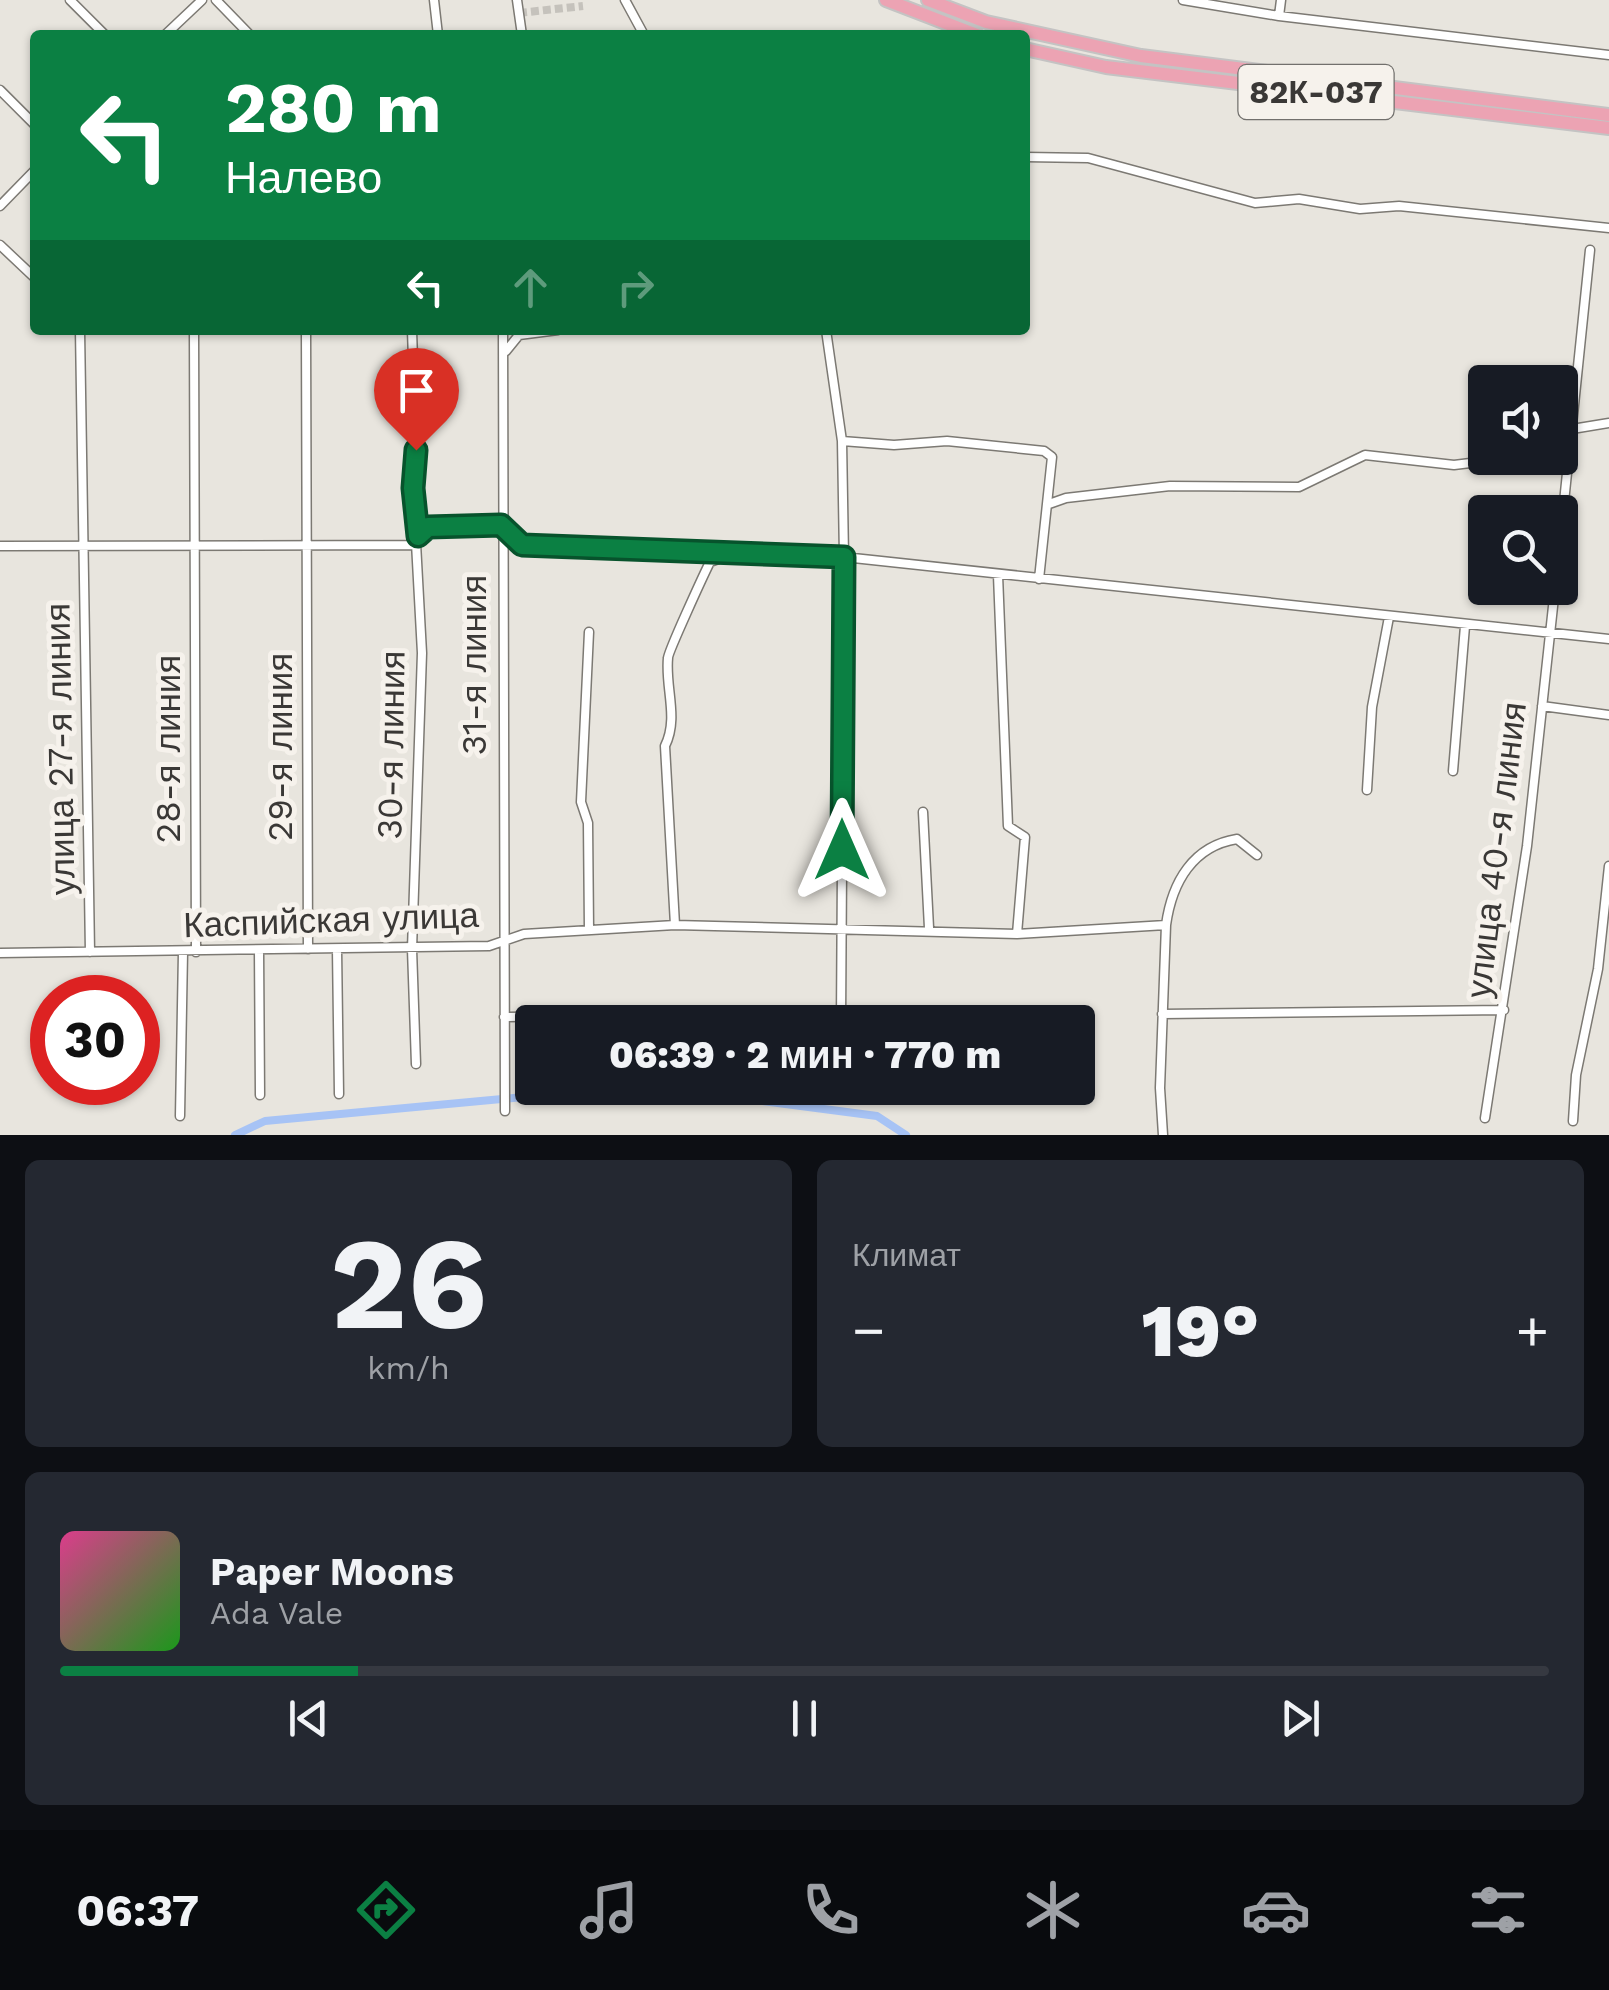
<!DOCTYPE html>
<html lang="ru">
<head>
<meta charset="utf-8">
<style>
	:root { --surface:#171b24; --page:#242831; --text:#f1f3f6; --muted:#9ea1a6; --line:#363941; --accent:#0b8043 }
	body { margin:0; font-family:"Work Sans",sans-serif; background:var(--page); color:var(--text); height:100vh; display:flex; flex-direction:column; font-size:38px; white-space:nowrap }
	* { box-sizing:border-box; margin:0 }
	p { font-size:32px; color:var(--muted) }
	.icon { flex:none; width:55px; height:55px; fill:none; stroke:currentColor; stroke-width:2; stroke-linecap:round; stroke-linejoin:round }
	.map { position:relative; height:1135px; overflow:hidden }
	.side { display:flex; flex-direction:column; gap:25px; padding:25px; background:#0d0f14; flex:1 }
	.side>* { flex:none }
	.hud { position:absolute; left:30px; top:30px; width:1000px; height:305px; border-radius:10px; box-shadow:0 2px 8px #0004; background:#0b8043; color:#fff; overflow:hidden }
	.tools { position:absolute; left:1468px; top:365px; display:grid; gap:20px }
	.tools a { display:grid; place-items:center; width:110px; height:110px; border-radius:10px; background:var(--surface); box-shadow:0 2px 8px #0004; font-size:50px }
	.speed { position:absolute; left:30px; top:975px; display:flex; gap:20px; font-size:50px; font-weight:700; text-align:center }
	.speed>* { display:grid; place-content:center; width:130px; height:130px; border-radius:50%; background:var(--surface); box-shadow:0 2px 8px #0004; line-height:1 }
	.speed .limit { border:15px solid #d22; background:#fff; color:#111 }
	.pin { position:absolute; display:grid; place-items:center; width:85px; height:85px; color:#fff; margin:-102px -42px; border-radius:50% 50% 50% 0; rotate:-45deg; box-shadow:0 0 10px #0007 }
	.pin .icon { rotate:45deg }
	.me { position:absolute; width:110px; margin:-55px; rotate:0deg; stroke-linejoin:round; filter:drop-shadow(0 0 8px #0008) }
	.turn { display:flex; align-items:center; gap:35px; height:210px; padding:0 30px; font-size:45px }
	.turn .icon { width:130px; height:130px; stroke-width:2.5 }
	.turn b { display:block; font-size:70px; line-height:85px }
	.lanes { display:flex; align-items:center; height:95px; padding:0 30px; background:#0003; justify-content:center; gap:50px; direction:ltr }
	.lanes .off { opacity:.35 }
	.big { font-size:75px; font-weight:800; line-height:1.1 }
	.side .card { flex:1; display:flex; flex-direction:column; justify-content:center; gap:15px; min-width:0; padding:0 35px; border-radius:15px; background:var(--page) }
	.side .dial { align-items:center; gap:0 }
	.dial b { font-size:130px; line-height:1 }
	.song { display:flex; align-items:center; gap:30px }
	.cover { width:120px; height:120px; border-radius:15px; background:linear-gradient(135deg,hsl(330 70% 55%),hsl(120 70% 35%)) }
	.played { height:10px; border-radius:5px; background:linear-gradient(90deg,var(--accent) 20%,var(--line) 20%) }
	.keys { display:flex; justify-content:space-around; direction:ltr }
	.heat { display:flex; justify-content:space-between; align-items:center; font-size:55px; direction:ltr }
	.side .tiles { flex:1; display:grid; gap:25px; grid-template-columns:1fr 1fr }
	.card:last-child { grid-column:span 2 }
	.trip { position:absolute; left:515px; top:1005px; width:580px; height:100px; border-radius:10px; background:var(--surface); box-shadow:0 2px 8px #0004; font-weight:800; line-height:100px; text-align:center }
	.tabs { display:flex; height:160px; justify-content:space-around; align-items:center; background:#090b0e; color:var(--muted) }
	.tabs .icon { width:70px; height:70px }
	.tabs .current { color:var(--accent) }
	.tabs b { font-size:45px; color:var(--text) }
	.map>svg:first-child { display:block }
</style>
</head>
<body>
<div class="map">
<svg width="1609" height="1135" viewBox="0 0 1609 1135">
	<rect width="100%" height="100%" fill="#e8e5de"/>
	<g fill="none" stroke-linecap="round" stroke-linejoin="round">
		<path stroke="#a7c3f5" stroke-width="8" d="M 664,1088 L 877,1116 L 906,1135
			M 235,1135 L 265,1121 L 622,1088"/>
		<path stroke="#c5c2bc" stroke-width="8" stroke-dasharray="8 4" stroke-linecap="butt" d="M 519,13 L 583,6"/>
		<g stroke="#7c7973" stroke-width="11">
			<path id="street" d="M 70,0 L 105,35
				M 216,0 L 250,35
				M 434,0 L 438,35
				M 517,0 L 522,35
				M 625,0 L 644,35
				M 1183,0 L 1279,16 L 1609,55
				M 1279,16 L 1281,0
				M 165,35 L 202,0
				M 0,90 L 35,125
				M 1025,157 L 1088,158 L 1255,203 L 1299,199 L 1360,209 L 1399,206 L 1609,228
				M 0,206 L 35,170
				M 0,245 L 35,278
				M 80,330 L 90,952
				M 194,330 L 196,952
				M 306,330 L 308,949
				M 412,330 L 416,450 L 413,488 L 422,653 L 412,949 L 416,1064
				M 503,330 L 505,1111
				M 506,351 L 519,335 L 558,330
				M 1560,431 L 1609,423
				M 842,441 L 894,445 L 947,441 L 1044,451 L 1052,457 L 1039,579
				M 1049,504 L 1066,498 L 1170,486 L 1299,487 L 1365,455 L 1454,465 L 1511,458
				M 418,536 L 428,527 L 501,525 L 521,545 L 844,557 L 842,441 L 826,330
				M 1560,541 L 1590,250
				M 0,546 L 417,545
				M 998,575 L 1008,826 L 1025,837 L 1017,934
				M 1542,706 L 1609,715
				M 1453,771 L 1465,626
				M 1367,790 L 1372,707 L 1389,617
				M 923,812 L 929,928
				M 675,925 L 665,746 C 679,718 665,688 668,658 C 668,652 704,574 710,562 L 729,555
				M 1166,925 C 1172,882 1193,846 1237,839 L 1257,855
				M 589,930 L 588,823 L 581,802 L 589,632
				M 337,949 L 339,1094
				M 259,950 L 260,1095
				M 0,953 L 489,946 L 524,934 L 675,925 L 1017,934 L 1166,925 L 1160,1088 L 1163,1135
				M 1162,1014 L 1504,1010
				M 504,1017 L 748,1013
				M 841,1022 L 844,557 L 1609,639
				M 840,1093 L 840,1088
				M 180,1116 L 183,952
				M 1485,1118 L 1527,846 L 1555,588
				M 1573,1121 L 1576,1075 L 1598,969 L 1609,866"/>
		</g>
		<g stroke="#c4c3c3" stroke-width="16">
			<path id="primary" d="M 886,0 L 977,35
				M 928,0 L 986,22 L 1141,56 L 1609,115
				M 1025,49 L 1106,67 L 1609,128"/>
		</g>
		<use href="#street" stroke="#fff" stroke-width="8"/>
		<use href="#primary" stroke="#eca3b3" stroke-width="12"/>
	</g>
	<g fill="none" stroke-linecap="round" stroke-linejoin="round">
		<g stroke="#07532c" stroke-width="25">
			<path id="route" d="M 416,450 L 413,488 L 418,536 L 428,527 L 501,525 L 522,545 L 844,557 L 842,850"/>
		</g>
		<use href="#route" stroke="#0b8043" stroke-width="18"/>
	</g>
	<g text-anchor="middle" stroke-width="10" stroke-linejoin="round" paint-order="stroke">
		<rect fill="#f6f2ec" stroke="#72706d" stroke-width="2.5" x="1238.5" y="65" width="155" height="54" rx="8"/>
		<g font-size="32" font-weight="bold" fill="#3a3836">
			<text x="1316" y="103">82К-037</text>
		</g>
		<g font-size="35" fill="#3a3836" stroke="#f6f2ec">
			<text transform="translate(474 665) rotate(-90)" y="12">31-я линия</text>
			<text transform="translate(391 745) rotate(-89)" y="12">30-я линия</text>
			<text transform="translate(280 747) rotate(-90)" y="12">29-я линия</text>
			<text transform="translate(60 749) rotate(-91)" y="12">улица 27-я линия</text>
			<text transform="translate(168 749) rotate(-90)" y="12">28-я линия</text>
			<text transform="translate(1496 850) rotate(-83)" y="12">улица 40-я линия</text>
			<text transform="translate(331 920) rotate(-2)" y="12">Каспийская улица</text>
		</g>
	</g>
</svg>
<div class="tools">
<a><svg class="icon" aria-label="sound" viewBox="0 0 24 24"><path d="M4 9h4l5-4v14l-5-4H4zM17 9q2 3 0 6"/></svg></a>
<a><svg class="icon" aria-label="search" viewBox="0 0 24 24"><circle cx="10" cy="10" r="6"/><path d="M15 15l6 6"/></svg></a>
</div>
<div class="speed"><div class="limit">30</div></div>
<div class="pin" style="left:416px;top:450px;background:#d93025"><svg class="icon" aria-label="arrive" viewBox="0 0 24 24"><path d="M6 21V4h12l-3 4 3 4H6"/></svg></div>
<svg class="me" style="left:842px;top:850px" viewBox="-20 -20 40 40"><path d="M0-17L14 15 0 8-14 15z" fill="#0b8043" stroke="#fff" stroke-width="4"/></svg>
<div class="trip">06:39 · 2 мин · 770 m</div>
<div class="hud">
<div class="turn"><svg class="icon" aria-label="left" viewBox="0 0 24 24"><path d="M17 20v-9H6M10 6l-5 5 5 5"/></svg><div><b>280 m</b>Налево</div></div>
<div class="lanes"><svg class="icon" aria-label="left" viewBox="0 0 24 24"><path d="M17 20v-9H6M10 6l-5 5 5 5"/></svg><svg class="icon off" aria-label="ahead" viewBox="0 0 24 24"><path d="M12 20V5M6 11l6-6 6 6"/></svg><svg class="icon off" aria-label="right" viewBox="0 0 24 24"><path d="M7 20v-9h11M14 6l5 5-5 5"/></svg></div>
</div>
</div>
<section class="side">
<div class="tiles">
<div class="card dial"><b>26</b><p>km/h</p></div>
<div class="card"><p>Климат</p>
<div class="heat"><a>−</a><b class="big">19°</b><a>+</a></div>
</div>
<div class="card">
<div class="song"><i class="cover"></i><div><b>Paper Moons</b><p>Ada Vale</p></div></div>
<div class="played"></div>
<div class="keys"><svg class="icon" aria-label="previous" viewBox="0 0 24 24"><path d="M18 5L8 12l10 7zM5 5v14"/></svg><svg class="icon" aria-label="pause" viewBox="0 0 24 24"><path d="M8 5v14M16 5v14"/></svg><svg class="icon" aria-label="next" viewBox="0 0 24 24"><path d="M6 5l10 7-10 7zM19 5v14"/></svg></div>
</div>
</div>
</section>
<nav class="tabs">
<b>06:37</b>
<svg class="icon current" aria-label="directions" viewBox="0 0 24 24"><path d="M12 3l9 9-9 9-9-9zM9 14v-3h6M13 9l2 2-2 2"/></svg>
<svg class="icon" aria-label="music" viewBox="0 0 24 24"><path d="M9 18V5l10-2v13"/><circle cx="6" cy="18" r="3"/><circle cx="16" cy="16" r="3"/></svg>
<svg class="icon" aria-label="phone" viewBox="0 0 24 24"><path d="M5 4h4l2 5-3 2q2 4 5 5l2-3 5 2v4C11 20 4 13 5 4z"/></svg>
<svg class="icon" aria-label="climate" viewBox="0 0 24 24"><path d="M12 3v18M4 7l16 10M4 17L20 7"/></svg>
<svg class="icon" aria-label="car" viewBox="0 0 24 24"><path d="M5 17H2v-5l4-1 3-4h7l3 4 3 1v5h-3M9 17h6M6 11h13"/><circle cx="7" cy="17" r="2"/><circle cx="17" cy="17" r="2"/></svg>
<svg class="icon" aria-label="filters" viewBox="0 0 24 24"><path d="M4 7h16M4 17h16"/><circle cx="9" cy="7" r="2"/><circle cx="15" cy="17" r="2"/></svg>
</nav>
</body>
</html>
